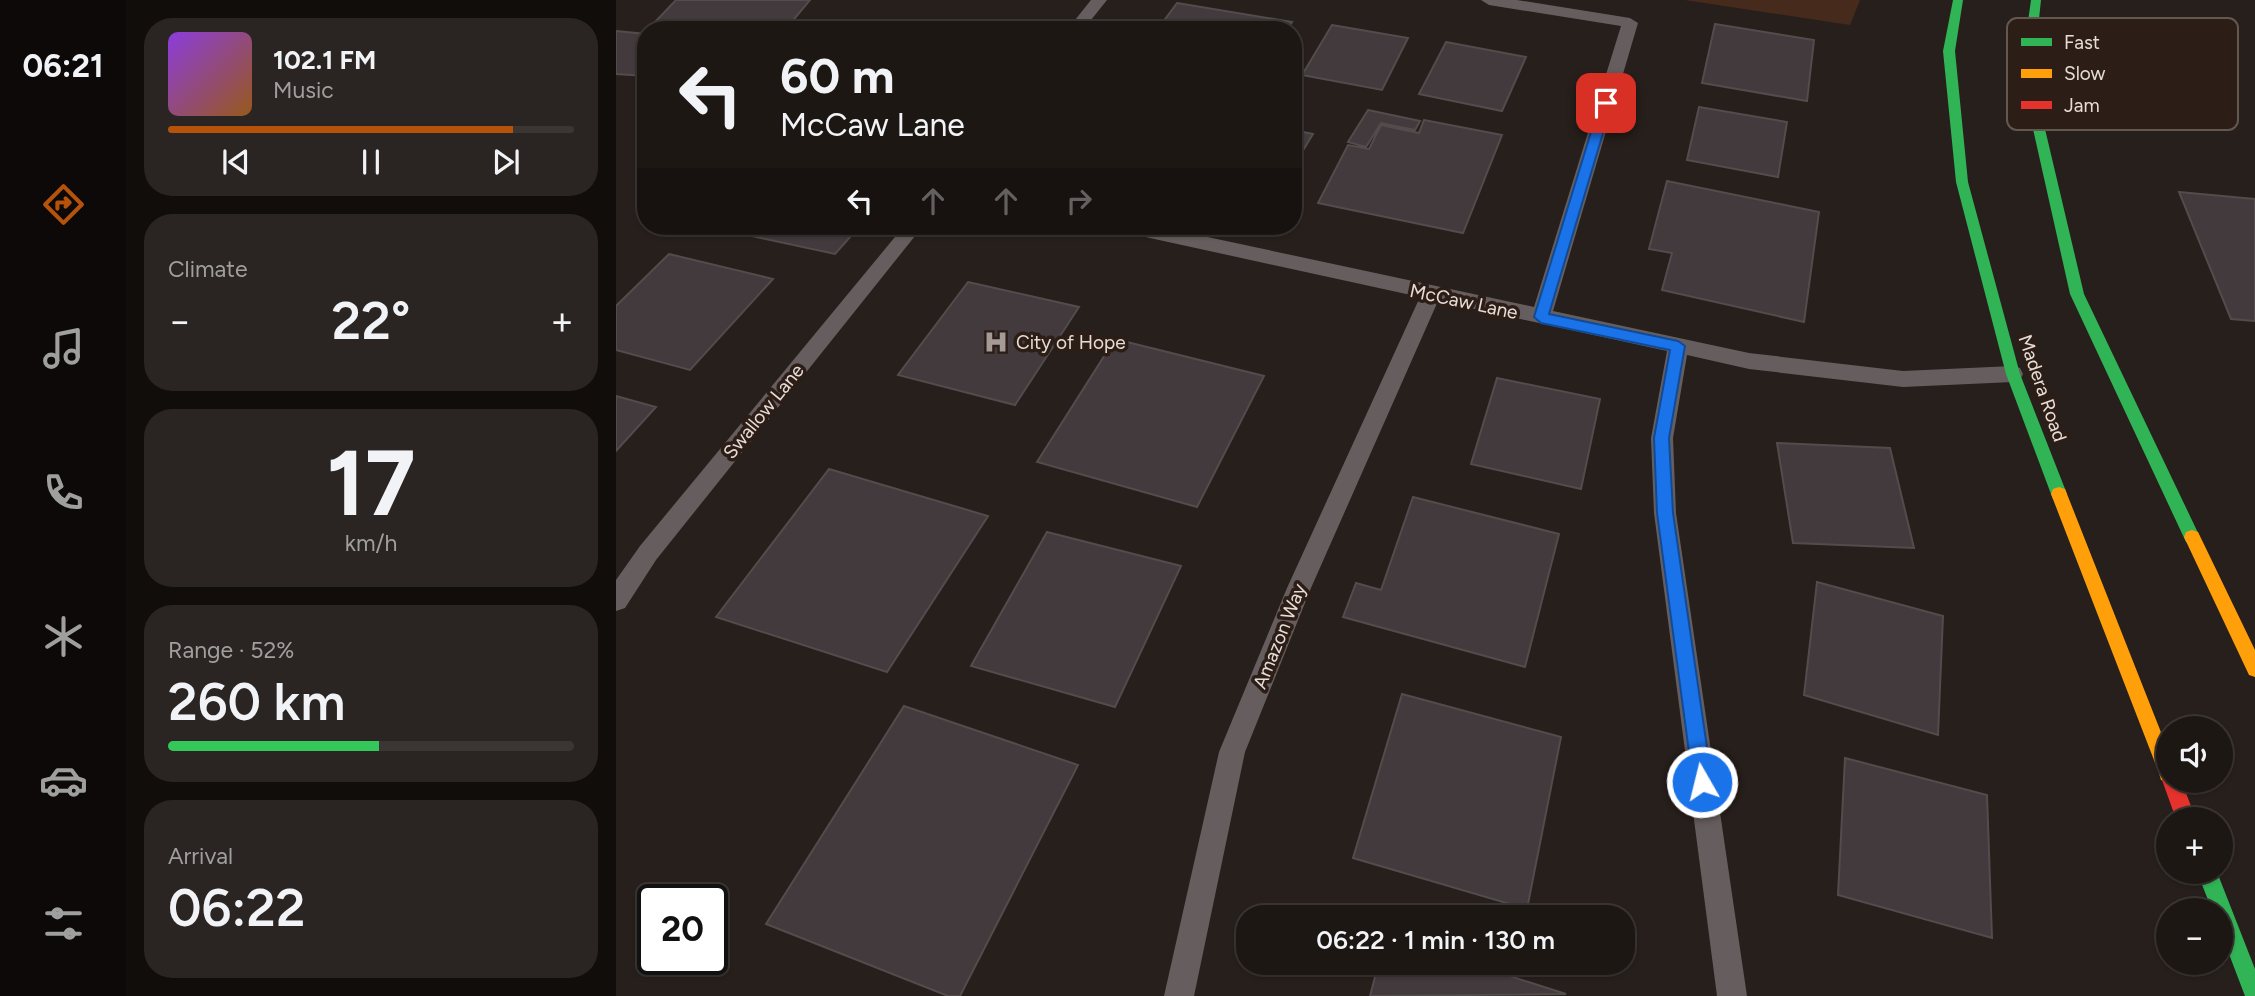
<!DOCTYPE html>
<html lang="en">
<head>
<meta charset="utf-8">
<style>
	:root { --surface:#1d1714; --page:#2a2422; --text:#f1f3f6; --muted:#a09fa0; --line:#3b3634; --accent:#b45309 }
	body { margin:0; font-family:Figtree,sans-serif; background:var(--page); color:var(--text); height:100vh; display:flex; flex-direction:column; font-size:26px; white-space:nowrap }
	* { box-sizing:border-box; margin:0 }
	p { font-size:23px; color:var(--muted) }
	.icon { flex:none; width:38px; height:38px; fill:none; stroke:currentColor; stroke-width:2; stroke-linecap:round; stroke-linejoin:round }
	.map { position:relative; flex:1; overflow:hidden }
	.panel { display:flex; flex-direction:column; gap:18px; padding:18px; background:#100d0b; width:490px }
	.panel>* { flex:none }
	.banner { position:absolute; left:21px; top:21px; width:665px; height:214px; border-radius:28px; box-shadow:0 2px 5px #0004,0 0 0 2px var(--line); background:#1d1714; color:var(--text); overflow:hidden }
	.fabs { position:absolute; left:1540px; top:716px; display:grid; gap:14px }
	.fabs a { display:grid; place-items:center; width:77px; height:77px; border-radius:50%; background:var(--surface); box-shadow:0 2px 5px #0004,0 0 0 2px var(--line); font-size:35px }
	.speed { position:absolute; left:21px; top:884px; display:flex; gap:14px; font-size:35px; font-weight:700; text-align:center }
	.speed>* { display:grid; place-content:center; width:91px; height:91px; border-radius:50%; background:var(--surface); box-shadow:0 2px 5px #0004,0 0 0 2px var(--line); line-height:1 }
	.speed .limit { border:4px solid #111; border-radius:10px; background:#fff; color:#111 }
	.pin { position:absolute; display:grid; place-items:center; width:60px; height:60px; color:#fff; margin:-30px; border-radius:14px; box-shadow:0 4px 10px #0006 }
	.me { position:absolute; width:77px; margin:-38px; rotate:352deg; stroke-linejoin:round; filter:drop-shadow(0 0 5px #0008) }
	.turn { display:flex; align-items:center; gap:24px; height:147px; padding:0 28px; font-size:32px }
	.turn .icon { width:91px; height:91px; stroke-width:2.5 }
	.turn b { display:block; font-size:49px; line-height:60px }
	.lanes { display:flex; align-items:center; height:66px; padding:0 28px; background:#0003; justify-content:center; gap:35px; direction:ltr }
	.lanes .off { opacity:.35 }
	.big { font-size:52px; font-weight:600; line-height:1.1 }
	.panel .card { flex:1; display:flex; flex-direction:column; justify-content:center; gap:10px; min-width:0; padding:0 24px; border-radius:28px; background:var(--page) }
	.panel .dial { align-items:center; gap:0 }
	.dial b { font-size:91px; line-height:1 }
	.song { display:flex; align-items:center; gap:21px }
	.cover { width:84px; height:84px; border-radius:10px; background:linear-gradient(135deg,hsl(270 70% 55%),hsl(30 70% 35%)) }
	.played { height:7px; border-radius:4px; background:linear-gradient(90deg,var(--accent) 85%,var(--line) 85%) }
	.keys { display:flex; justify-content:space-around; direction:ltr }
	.heat { display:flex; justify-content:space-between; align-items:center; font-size:38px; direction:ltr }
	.charge { height:10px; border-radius:5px; background:linear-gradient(90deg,#34c759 52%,var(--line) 0) }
	.trip { position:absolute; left:620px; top:905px; width:399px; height:70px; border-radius:28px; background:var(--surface); box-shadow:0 2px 5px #0004,0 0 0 2px var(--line); font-weight:600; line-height:70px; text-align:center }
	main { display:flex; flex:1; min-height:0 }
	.tab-bar { display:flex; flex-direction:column; width:126px; justify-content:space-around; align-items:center; background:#0c0908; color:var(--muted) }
	.tab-bar .icon { width:49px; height:49px }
	.tab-bar .current { color:var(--accent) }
	.tab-bar b { font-size:32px; color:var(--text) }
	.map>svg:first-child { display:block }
</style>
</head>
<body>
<main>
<nav class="tab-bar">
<b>06:21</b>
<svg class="icon current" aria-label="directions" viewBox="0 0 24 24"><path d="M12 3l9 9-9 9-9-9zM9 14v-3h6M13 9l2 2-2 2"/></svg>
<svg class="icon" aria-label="music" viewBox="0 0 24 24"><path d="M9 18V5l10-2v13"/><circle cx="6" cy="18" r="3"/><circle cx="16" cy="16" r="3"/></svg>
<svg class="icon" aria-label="phone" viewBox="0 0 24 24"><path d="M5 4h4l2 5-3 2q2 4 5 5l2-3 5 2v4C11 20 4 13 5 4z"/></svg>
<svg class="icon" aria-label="climate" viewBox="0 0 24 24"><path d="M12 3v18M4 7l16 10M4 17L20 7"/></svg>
<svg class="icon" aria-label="car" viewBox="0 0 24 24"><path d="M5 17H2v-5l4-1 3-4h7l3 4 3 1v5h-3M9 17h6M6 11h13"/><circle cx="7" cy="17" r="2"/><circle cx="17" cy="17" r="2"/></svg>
<svg class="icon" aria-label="filters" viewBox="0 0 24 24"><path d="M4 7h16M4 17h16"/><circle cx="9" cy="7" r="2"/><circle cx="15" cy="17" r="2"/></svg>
</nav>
<section class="panel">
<div class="card">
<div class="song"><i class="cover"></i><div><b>102.1 FM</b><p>Music</p></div></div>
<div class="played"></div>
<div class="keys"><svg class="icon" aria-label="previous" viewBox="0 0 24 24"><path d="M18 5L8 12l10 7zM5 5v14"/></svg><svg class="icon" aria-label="pause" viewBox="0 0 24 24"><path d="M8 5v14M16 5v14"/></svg><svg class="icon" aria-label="next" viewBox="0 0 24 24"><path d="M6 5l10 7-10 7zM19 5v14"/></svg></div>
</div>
<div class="card"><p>Climate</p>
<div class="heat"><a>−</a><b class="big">22°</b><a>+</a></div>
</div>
<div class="card dial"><b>17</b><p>km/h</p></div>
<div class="card"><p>Range · 52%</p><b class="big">260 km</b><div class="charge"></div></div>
<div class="card"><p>Arrival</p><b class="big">06:22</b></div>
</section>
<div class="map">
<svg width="1639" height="996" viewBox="0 0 1639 996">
	<rect width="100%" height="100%" fill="#271f1b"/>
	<path fill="#462b1d" d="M 1069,0 L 1244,0 L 1234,25 Z"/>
	<path fill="#433a3e" stroke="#524c4c" stroke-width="2" d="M 60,0 L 194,0 L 169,30 L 120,30 L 122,28 L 40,21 Z
		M 561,3 L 676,22 L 671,30 L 541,30 Z
		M 1099,24 L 1198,40 L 1191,101 L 1086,83 Z
		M 716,25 L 792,38 L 766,90 L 686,75 Z
		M 0,31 L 30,34 L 30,43 L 24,48 L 30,49 L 30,76 L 0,74 Z
		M 830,42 L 910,57 L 886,111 L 803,94 Z
		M 1083,107 L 1171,122 L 1162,177 L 1071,160 Z
		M 752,110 L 804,121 L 799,130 L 765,123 L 750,147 L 732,142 Z
		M 808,120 L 886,135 L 847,233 L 702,203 L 732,145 L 753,149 L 765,125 L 803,133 Z
		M 677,130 L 697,134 L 677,167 Z
		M 1051,181 L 1203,212 L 1188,322 L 1046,290 L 1056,253 L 1033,249 Z
		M 1563,192 L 1639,199 L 1639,321 L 1615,319 Z
		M 140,226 L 244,226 L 219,254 L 131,235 Z
		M 53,254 L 157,279 L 74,370 L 0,350 L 0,306 Z
		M 352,282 L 463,307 L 399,405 L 282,375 Z
		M 499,339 L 648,376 L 581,507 L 421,462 Z
		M 881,378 L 984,399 L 965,489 L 855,464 Z
		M 0,396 L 40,407 L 0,451 Z
		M 1161,443 L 1274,448 L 1298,548 L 1177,543 Z
		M 213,469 L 372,516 L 271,672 L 100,617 Z
		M 797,497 L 943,534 L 909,667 L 727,617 L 740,583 L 765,590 Z
		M 431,532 L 565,566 L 499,707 L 355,666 Z
		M 1201,582 L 1327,616 L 1322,735 L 1188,695 Z
		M 786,694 L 945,737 L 911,909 L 737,858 Z
		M 288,706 L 462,765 L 344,996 L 332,996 L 150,924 Z
		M 1229,758 L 1371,795 L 1376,938 L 1222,895 Z
		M 763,962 L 850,962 L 950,994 L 754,996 Z"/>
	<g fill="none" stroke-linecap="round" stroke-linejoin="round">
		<path fill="#665e5e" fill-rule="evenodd" d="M 475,0 L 491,0 L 467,30 L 451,30 Z
			M 865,0 L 901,0 L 1014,18 L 1022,23 L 937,311 L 1133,353 L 1287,371 L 1397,366 L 1404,368 L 1407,374 L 1404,380 L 1397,382 L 1287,387 L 1133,369 L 1071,355 L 1057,438 L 1060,513 L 1131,996 L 1101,996 L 1038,513 L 1035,438 L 1051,351 L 822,301 L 695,588 L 629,752 L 578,996 L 548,996 L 603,752 L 671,588 L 804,297 L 511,233 L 504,231 L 502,226 L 540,226 L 918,307 L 1005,26 L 873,5 Z
			M 288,226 L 307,226 L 40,560 L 9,608 L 0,611 L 0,580 L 24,546 Z"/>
		<path fill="#30b455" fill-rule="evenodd" d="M 1337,0 L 1347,0 L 1339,51 L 1352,182 L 1404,374 L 1451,494 L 1449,499 L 1437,499 L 1435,494 L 1390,374 L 1340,182 L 1327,51 Z
			M 1415,0 L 1425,0 L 1419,57 L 1429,129 L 1468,294 L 1584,537 L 1582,542 L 1576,544 L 1570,542 L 1454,294 L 1417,129 L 1407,57 Z
			M 1581,872 L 1601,872 L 1639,969 L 1639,996 L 1629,996 L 1605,933 L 1605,910 L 1596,910 Z"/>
		<path fill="#ff9f0a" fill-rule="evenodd" d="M 1443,487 L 1449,489 L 1451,494 L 1552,750 L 1552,780 L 1556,780 L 1552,782 L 1545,780 L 1543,773 L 1435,494 L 1437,489 Z
			M 1576,530 L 1582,532 L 1639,650 L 1639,677 L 1633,675 L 1568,537 L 1570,532 Z"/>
		<path fill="#e5322d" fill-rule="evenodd" d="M 1552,772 L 1552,780 L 1565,780 L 1580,819 L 1560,819 L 1546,780 L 1548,773 Z"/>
	</g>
	<path fill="#1a73e8" stroke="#114b97" stroke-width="2" d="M 990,100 L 996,103 L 933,314 L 1062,341 L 1069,346 L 1053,438 L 1057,513 L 1096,782 L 1093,788 L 1086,791 L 1080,788 L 1077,782 L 1041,513 L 1038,438 L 1054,350 L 925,323 L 918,317 L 984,103 Z"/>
	<defs>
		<g id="hospital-bare" transform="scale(1.89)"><path d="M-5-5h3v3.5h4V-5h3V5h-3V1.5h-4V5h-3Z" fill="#a49a96" stroke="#2c1e16" stroke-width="2.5" paint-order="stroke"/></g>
	</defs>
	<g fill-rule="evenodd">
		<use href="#hospital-bare" x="380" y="342"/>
	</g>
	<g text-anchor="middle" stroke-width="7" stroke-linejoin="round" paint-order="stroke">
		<g font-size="19" fill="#e7ddd8" stroke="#2c1e16">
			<text transform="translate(848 301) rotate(12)" y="7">McCaw Lane</text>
			<text transform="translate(1427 388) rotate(71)" y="7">Madera Road</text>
			<text transform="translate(147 411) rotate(-51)" y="7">Swallow Lane</text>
			<text transform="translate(663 636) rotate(-68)" y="7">Amazon Way</text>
		</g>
		<g font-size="19" fill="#e7ddd8" stroke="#2c1e16" text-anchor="start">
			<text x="400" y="349">City of Hope</text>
		</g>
	</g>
	<rect x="1391" y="18" width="231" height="112" rx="10" fill="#2c1e16" stroke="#645750" stroke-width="2"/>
	<rect x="1405" y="38" width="31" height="8" fill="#30b455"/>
	<rect x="1405" y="69" width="31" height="9" fill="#ff9f0a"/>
	<rect x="1405" y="101" width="31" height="8" fill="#e5322d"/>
	<g font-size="19" fill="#e7ddd8">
		<text x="1448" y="49">Fast</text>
		<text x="1448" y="80">Slow</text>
		<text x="1448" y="112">Jam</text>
	</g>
</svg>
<div class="fabs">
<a><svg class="icon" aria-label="sound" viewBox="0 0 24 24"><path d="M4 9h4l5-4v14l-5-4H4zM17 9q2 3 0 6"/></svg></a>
<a>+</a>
<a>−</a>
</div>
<div class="speed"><div class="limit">20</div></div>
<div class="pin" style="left:990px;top:103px;background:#d93025"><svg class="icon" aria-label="arrive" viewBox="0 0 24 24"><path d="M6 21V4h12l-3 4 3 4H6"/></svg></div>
<svg class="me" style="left:1086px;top:782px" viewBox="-20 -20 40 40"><circle r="17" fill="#1a73e8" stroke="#fff" stroke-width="3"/><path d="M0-11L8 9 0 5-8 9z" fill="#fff"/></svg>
<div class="trip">06:22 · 1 min · 130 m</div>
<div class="banner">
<div class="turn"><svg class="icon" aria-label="left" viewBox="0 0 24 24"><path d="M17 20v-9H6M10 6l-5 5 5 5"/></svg><div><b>60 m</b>McCaw Lane</div></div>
<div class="lanes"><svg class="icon" aria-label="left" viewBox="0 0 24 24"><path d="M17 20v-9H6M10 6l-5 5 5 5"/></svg><svg class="icon off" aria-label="ahead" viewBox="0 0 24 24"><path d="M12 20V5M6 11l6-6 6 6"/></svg><svg class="icon off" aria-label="ahead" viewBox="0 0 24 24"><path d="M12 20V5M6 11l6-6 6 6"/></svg><svg class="icon off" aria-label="right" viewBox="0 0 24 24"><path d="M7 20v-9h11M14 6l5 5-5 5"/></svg></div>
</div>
</div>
</main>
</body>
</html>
